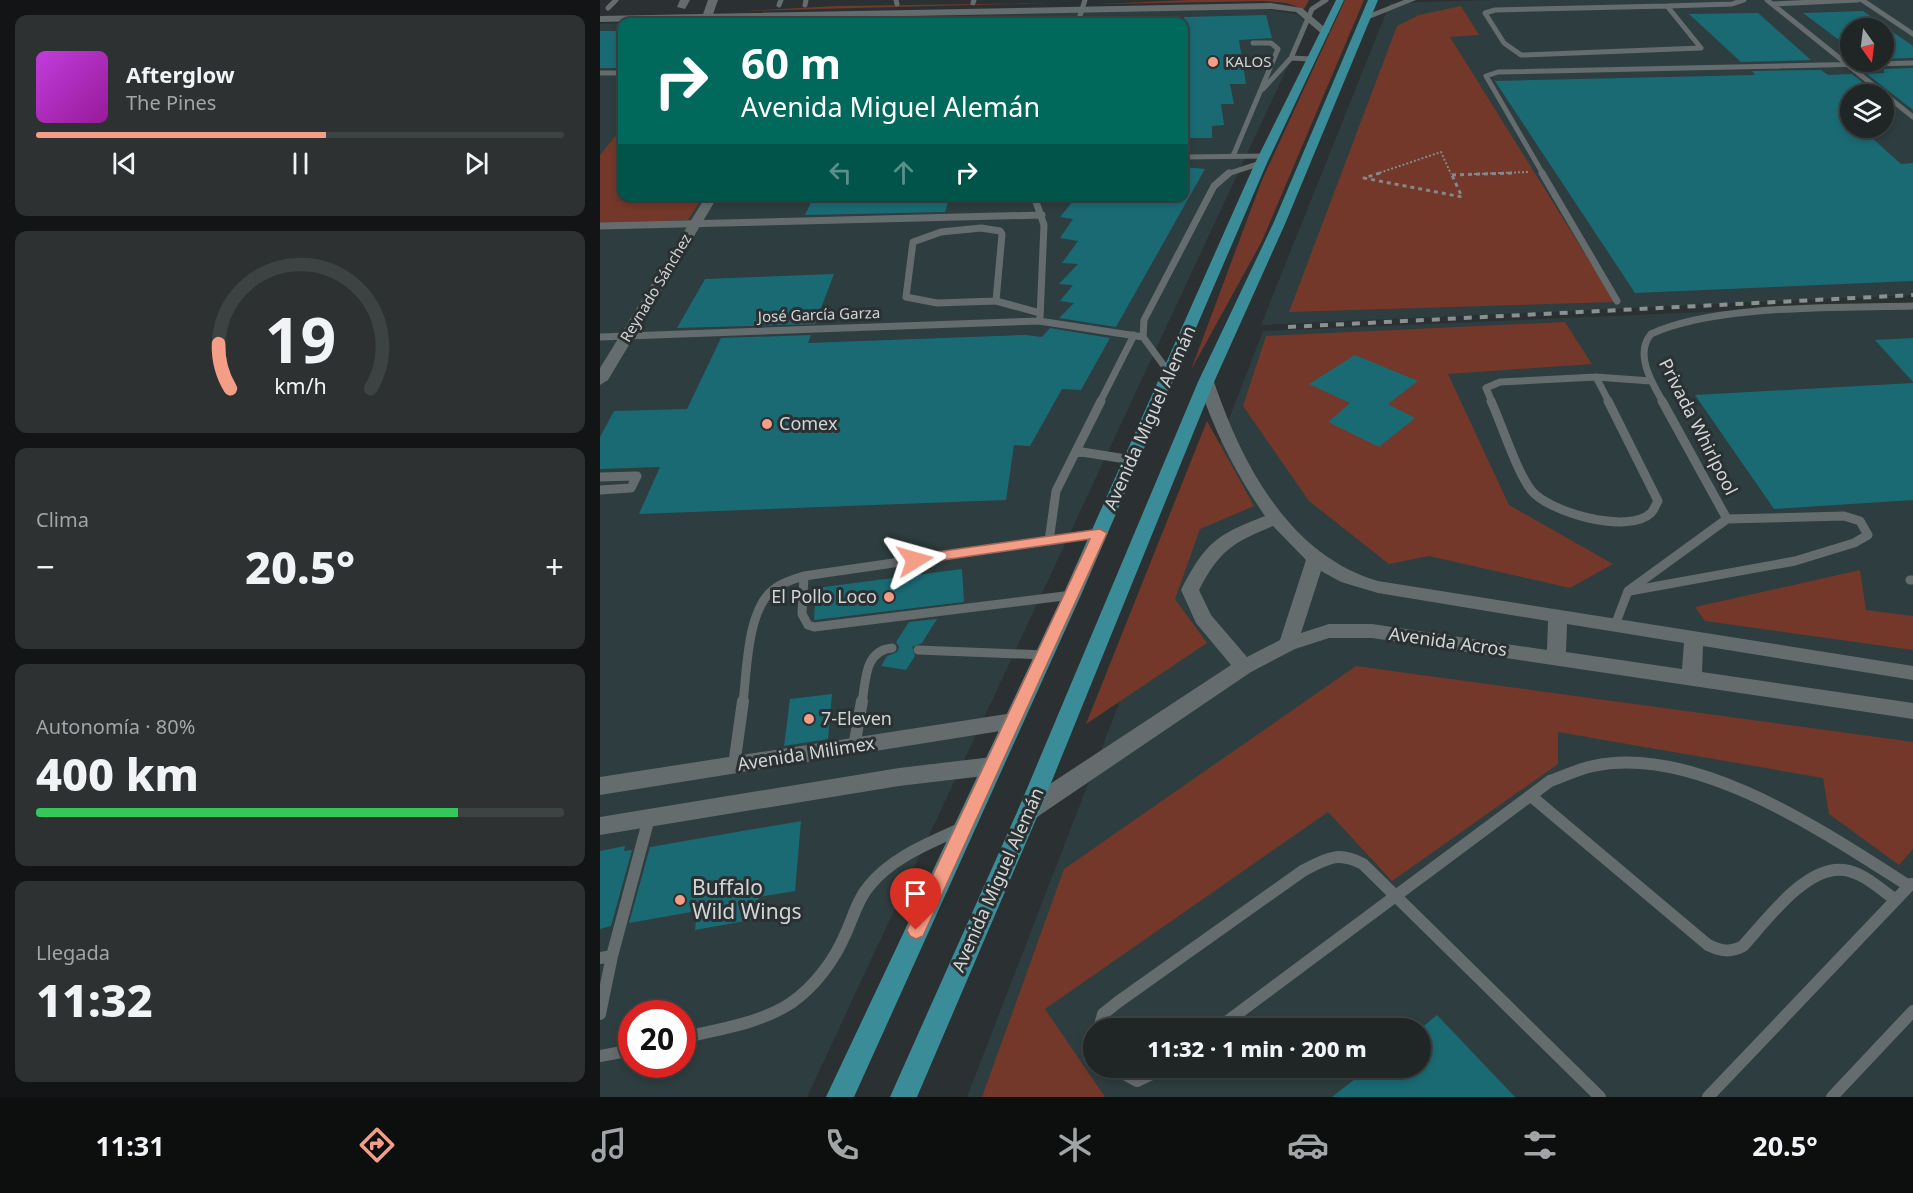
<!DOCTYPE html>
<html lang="es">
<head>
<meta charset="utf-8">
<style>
	:root { --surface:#202526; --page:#2d3132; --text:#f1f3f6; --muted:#a2a5a7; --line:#3d4243; --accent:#f49e87 }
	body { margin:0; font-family:"Noto Sans",sans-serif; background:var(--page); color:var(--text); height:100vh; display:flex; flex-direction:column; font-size:22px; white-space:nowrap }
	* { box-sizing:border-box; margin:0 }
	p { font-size:20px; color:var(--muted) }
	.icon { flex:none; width:33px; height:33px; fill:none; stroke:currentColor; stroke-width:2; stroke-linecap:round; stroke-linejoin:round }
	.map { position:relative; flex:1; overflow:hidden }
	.side { display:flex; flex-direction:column; gap:15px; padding:15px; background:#121415; width:600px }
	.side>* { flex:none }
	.guide { position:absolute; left:18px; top:18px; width:570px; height:183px; border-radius:12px; box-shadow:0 3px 9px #0003,0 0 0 2px var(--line); background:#00695c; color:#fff; overflow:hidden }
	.needle { width:39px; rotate:166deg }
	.controls { position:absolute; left:1240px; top:18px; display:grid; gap:12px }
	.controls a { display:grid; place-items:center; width:54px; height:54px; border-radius:50%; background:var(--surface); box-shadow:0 3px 9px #0003,0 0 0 2px var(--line); font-size:30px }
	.speed { position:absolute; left:18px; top:1000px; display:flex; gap:12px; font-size:30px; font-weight:700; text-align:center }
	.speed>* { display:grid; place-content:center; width:78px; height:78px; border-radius:50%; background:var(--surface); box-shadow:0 3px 9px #0003,0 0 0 2px var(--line); line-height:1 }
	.speed .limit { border:9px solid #d22; background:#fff; color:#111 }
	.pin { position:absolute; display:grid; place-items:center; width:51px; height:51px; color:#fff; margin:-62px -26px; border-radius:50% 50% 50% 0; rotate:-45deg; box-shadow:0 0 6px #0007 }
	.pin .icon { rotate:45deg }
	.me { position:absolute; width:66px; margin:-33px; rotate:82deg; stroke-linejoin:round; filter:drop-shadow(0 0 4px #0008) }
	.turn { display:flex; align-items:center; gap:21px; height:126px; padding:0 24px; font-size:27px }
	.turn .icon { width:78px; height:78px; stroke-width:2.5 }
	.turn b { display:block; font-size:42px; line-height:51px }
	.lanes { display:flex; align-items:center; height:57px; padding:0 24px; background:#0003; justify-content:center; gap:30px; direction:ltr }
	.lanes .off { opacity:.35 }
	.big { font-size:45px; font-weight:800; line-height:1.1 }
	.side .card { flex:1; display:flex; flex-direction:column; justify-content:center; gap:9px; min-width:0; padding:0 21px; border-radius:12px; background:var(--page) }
	.side .dial { align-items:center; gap:0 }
	.dial svg { height:156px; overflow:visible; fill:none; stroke:var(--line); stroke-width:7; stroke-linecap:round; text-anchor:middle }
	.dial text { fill:var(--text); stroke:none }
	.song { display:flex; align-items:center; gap:18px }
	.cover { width:72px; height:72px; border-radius:9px; background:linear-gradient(135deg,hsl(290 70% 55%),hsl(300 70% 35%)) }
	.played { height:6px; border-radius:3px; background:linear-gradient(90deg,var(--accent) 55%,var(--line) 55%) }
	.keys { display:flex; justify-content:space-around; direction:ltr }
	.heat { display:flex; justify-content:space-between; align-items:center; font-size:33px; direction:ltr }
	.charge { height:9px; border-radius:4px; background:linear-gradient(90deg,#34c759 80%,var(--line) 0) }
	.trip { position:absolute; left:483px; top:1018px; width:348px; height:60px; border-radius:30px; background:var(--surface); box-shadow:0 3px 9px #0003,0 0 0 2px var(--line); font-weight:800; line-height:60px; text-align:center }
	.menu { display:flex; height:96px; justify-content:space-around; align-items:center; background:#0d0f0f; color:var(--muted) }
	.menu .icon { width:42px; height:42px }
	.menu .current { color:var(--accent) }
	.menu b { font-size:27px; color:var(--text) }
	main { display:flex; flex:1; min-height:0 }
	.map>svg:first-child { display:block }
</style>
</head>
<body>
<main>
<section class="side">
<div class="card">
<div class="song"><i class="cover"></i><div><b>Afterglow</b><p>The Pines</p></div></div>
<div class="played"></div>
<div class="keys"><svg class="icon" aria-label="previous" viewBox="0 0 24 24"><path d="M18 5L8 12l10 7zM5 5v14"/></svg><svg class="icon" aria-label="pause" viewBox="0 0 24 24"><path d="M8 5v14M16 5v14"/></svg><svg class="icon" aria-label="next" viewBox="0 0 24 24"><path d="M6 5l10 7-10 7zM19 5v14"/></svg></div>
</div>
<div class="card dial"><svg viewBox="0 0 100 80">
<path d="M14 69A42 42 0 1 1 86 69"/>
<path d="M14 69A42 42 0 0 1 8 46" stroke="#f49e87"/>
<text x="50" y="56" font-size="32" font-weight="700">19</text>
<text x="50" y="72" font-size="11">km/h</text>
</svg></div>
<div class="card"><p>Clima</p>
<div class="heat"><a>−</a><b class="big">20.5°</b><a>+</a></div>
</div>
<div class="card"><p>Autonomía · 80%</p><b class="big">400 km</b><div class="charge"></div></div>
<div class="card"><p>Llegada</p><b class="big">11:32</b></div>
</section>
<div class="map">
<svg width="1313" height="1097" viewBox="0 0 1313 1097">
	<rect width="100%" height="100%" fill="#2b3132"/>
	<path fill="#2e3d3f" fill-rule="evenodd" d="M 892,0 L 1313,0 L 1313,295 L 661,325 L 790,3 ZM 1251,28 L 1284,28 L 1284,62 L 1251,62 ZM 1251,94 L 1284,94 L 1284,128 L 1251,128 Z
		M 666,9 L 696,14 L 708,23 L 207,1097 L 0,1097 L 0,24 L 22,23 L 22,196 L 584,196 L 584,22 L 59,22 ZM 32,1014 L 82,1014 L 82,1065 L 32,1065 Z
		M 1313,303 L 1313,1097 L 367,1097 L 663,331 ZM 494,1029 L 820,1029 L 820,1068 L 494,1068 Z"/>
	<path fill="#733829" d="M 590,0 L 709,0 L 704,9 L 686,3 L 663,1 L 499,4 Z
		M 745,0 L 764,0 L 662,241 L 591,370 L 662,180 Z
		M 450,3 L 143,11 L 237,6 Z
		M 861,6 L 879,35 L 850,37 L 1015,302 L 689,312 L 797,26 L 819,15 Z
		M 22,128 L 22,196 L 103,197 L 88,220 L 0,223 L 0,155 Z
		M 965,322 L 992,364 L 848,374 L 909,505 L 1013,564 L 970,588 L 829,556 L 789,564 L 709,501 L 643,406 L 666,336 Z
		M 607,421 L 654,506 L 600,529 L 575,599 L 607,643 L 486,724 Z
		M 1260,570 L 1266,610 L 1313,616 L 1313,650 L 1105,621 L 1095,607 Z
		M 756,666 L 1313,742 L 1313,849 L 1299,865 L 1229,814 L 1223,778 L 958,732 L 958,764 L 792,881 L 728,812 L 445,1009 L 505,1097 L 382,1097 L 464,869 Z"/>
	<path fill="#1a6a74" d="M 1263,11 L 1313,46 L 1313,58 L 1284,59 L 1284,28 L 1251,28 L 1251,49 L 1203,13 Z
		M 1158,13 L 1211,60 L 1141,62 L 1089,14 Z
		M 666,15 L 672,38 L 639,40 L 646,84 L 630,84 L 634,104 L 621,104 L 624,125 L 612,126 L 612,138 L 584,138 L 584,17 Z
		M 0,31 L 22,31 L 22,68 L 0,68 Z
		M 1313,68 L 1313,110 L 1267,74 L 1284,73 L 1284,69 Z
		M 1221,70 L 1228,75 L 1252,74 L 1277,94 L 1251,94 L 1251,128 L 1261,128 L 1301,164 L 1313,163 L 1313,281 L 1035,293 L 895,81 L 1155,75 L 1152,71 Z
		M 584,167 L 605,169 L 516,327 L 459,318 L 474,303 L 460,301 L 473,285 L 459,284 L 478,264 L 462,263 L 478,241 L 460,238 L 473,219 L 460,217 L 477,196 L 584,196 Z
		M 214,196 L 350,196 L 345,212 L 205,215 Z
		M 234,274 L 215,324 L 77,328 L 105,279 Z
		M 450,328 L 510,338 L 481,390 L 462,389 L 430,446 L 414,445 L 406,500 L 39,514 L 60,467 L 0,469 L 0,437 L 14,411 L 87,409 L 121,338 L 211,335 L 208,343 L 426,335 L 442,337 Z
		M 1313,338 L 1313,382 L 1275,340 Z
		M 755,355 L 818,381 L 788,404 L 815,418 L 779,447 L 728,422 L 750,403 L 709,384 Z
		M 1313,383 L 1313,500 L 1174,509 L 1095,395 Z
		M 362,569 L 364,602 L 214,620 L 216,588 Z
		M 337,619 L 322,643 L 312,647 L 315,656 L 306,670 L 281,666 L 287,656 L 297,652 L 299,647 L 296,642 L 309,622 Z
		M 232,694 L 228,739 L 184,746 L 190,699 Z
		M 201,821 L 195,891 L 159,897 L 157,919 L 95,930 L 97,911 L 29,923 L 50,847 Z
		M 25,846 L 24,851 L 32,850 L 11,926 L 0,929 L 0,851 Z
		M 837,1015 L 915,1097 L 732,1097 L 769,1068 L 820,1068 L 820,1029 Z"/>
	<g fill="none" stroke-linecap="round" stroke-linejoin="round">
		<path stroke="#838889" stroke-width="2" stroke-dasharray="2 2" stroke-linecap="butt" d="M 776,174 L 841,152 L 851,174
			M 874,174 L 928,172"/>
		<path stroke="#838889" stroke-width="3" stroke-dasharray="4 4" stroke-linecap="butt" d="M 780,173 L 764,178 L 862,197 L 851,173
			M 852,175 L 912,173"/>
		<path stroke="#656c6d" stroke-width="5" d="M 296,0 L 297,4
			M 1167,0 L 1313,117
			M 1262,0 L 1313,34
			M 373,3 L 374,0
			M 1172,4 L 1258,0
			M 179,5 L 181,0
			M 205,5 L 206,0
			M 1067,6 L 1101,48 L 921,55 L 904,43 L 885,13 L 895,10 Z
			M 1067,6 L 1132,4 L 1144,0
			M 8,8 L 16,0
			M 279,22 L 284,14
			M 478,22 L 485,0
			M 691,58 L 711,59
			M 0,73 L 22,73
			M 663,89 L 691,58 L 712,9 L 726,0
			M 633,156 L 678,49 L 671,43 L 653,43
			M 584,157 L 665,156
			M 627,174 L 661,163
			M 943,174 L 886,76 L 898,72 L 1313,63"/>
		<path stroke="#656c6d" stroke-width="7" d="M 942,173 L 1017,301
			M 434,196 L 444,225 L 440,318
			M 0,226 L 442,215
			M 381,228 L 400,231 L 402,234 L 396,301 L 337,303 L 306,297 L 313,242 L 341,232 Z
			M 396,301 L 440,313
			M 0,337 L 439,321 L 543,337
			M 570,374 L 543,337 L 544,320 L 614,186 L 629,173
			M 996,377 L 1051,381
			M 996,377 L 1009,402
			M 500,402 L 534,335
			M 892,402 L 886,388 L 900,382 L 996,377
			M 1063,402 C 1052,383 1034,354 1051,334 C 1115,304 1240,308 1313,306"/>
		<path stroke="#656c6d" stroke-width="9" d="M 891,401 C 902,425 916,470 931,490 C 948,512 1028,535 1051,513 C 1054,510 1056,504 1058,501 L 1008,401
			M 476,451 L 532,460
			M 0,477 L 37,476 L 31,488 L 0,490
			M 449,541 L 456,491 L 501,401
			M 204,576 L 202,614 L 208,625 L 214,627 L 472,595
			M 1310,580 L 1313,580
			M 1030,591 L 1195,561 L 1254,543 L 1268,535 L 1260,521 L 1244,516 L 1127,519
			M 1015,625 L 1028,591 L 1127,519 L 1062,401
			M 318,650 L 445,655
			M 143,703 C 147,670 147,609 174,589 C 183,582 194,579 204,576 L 500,533
			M 262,703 C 266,680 264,651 292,648"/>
		<path stroke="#656c6d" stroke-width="12" d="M 254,747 L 262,701
			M 134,765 L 143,701
			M 931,796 L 1108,945 C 1121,951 1130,953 1143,946 C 1166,921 1206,865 1244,870 C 1263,872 1281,890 1296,900
			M 0,958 L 12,956 L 49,818
			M 0,1014 L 12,956
			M 499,1029 L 503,1014 L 518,1002 L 704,870 C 728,858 738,851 763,864 L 1000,1097
			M 617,1029 L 950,781 C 964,776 979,769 993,766 C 1095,743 1227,834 1309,886
			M 82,1038 C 118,1029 159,1024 191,1003 C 214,987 234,961 245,935 C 253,918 257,900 269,886 C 292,857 330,843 362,828
			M 0,1056 L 32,1050
			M 521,1068 L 526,1075 L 537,1081 L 564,1068
			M 1108,1097 L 1311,884
			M 1232,1097 L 1313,1011"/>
		<path fill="#656c6d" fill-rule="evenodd" d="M 80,0 L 90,0 L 85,9 L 77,7 Z
			M 108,0 L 118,0 L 112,17 L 107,20 L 102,17 Z
			M 804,0 L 816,0 L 769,19 L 761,17 Z
			M 106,196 L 118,196 L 8,380 L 0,385 L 0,368 Z
			M 606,377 L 614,382 C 642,464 689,555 778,581 L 1313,666 L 1313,680 L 1103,646 L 1102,672 L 1313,703 L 1313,719 L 772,638 L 729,638 L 695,649 L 651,672 L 437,817 L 429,819 L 421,817 L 418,810 L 421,803 L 631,665 L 596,623 L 581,590 C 606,542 616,535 665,516 C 636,474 614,431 598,382 ZM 673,526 L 706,560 L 680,640 L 647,657 L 611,615 L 599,590 C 619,551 633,542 673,526 ZM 721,571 L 741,582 L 778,593 L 948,621 L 947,650 L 772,624 L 729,624 L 701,633 ZM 967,624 L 1084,643 L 1082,669 L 966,652 Z
			M 413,713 L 420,715 L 423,721 L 420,727 L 413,729 L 0,795 L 0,777 Z
			M 392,757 L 400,760 L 403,766 L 400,772 L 392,775 L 299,786 L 0,835 L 0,817 L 299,768 Z"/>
		<path fill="#656c6d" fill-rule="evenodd" d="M 671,3 L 702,8 L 730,32 L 722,34 L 696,12 L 671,9 L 0,22 L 0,16 Z"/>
		<path fill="#3a8d98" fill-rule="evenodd" d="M 736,0 L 744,0 L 667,163 L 481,595 L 254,1097 L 226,1097 L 463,595 L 655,163 Z
			M 768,0 L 778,0 L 685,224 L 614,382 L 440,810 L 317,1097 L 290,1097 L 418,810 L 598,382 L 673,224 Z"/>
		<path stroke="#8b9091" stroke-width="4" stroke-dasharray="8 8" stroke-linecap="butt" d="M 688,327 L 1313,295"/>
	</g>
	<path fill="#f49e87" stroke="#9f6758" stroke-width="1.5" d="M 500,529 L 507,533 L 323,936 L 316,939 L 310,936 L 307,930 L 490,539 L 315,564 L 308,560 L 315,555 Z"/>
	<g fill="#f49e87" stroke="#2b3132" stroke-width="2">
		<circle cx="613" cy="62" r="6"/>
		<circle cx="167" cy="424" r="6"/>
		<circle cx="289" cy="597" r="6"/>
		<circle cx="209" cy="719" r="6"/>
		<circle cx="80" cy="900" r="6"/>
	</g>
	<g text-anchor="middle" stroke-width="6" stroke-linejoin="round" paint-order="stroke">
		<g font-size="15" fill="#d1d5d6" stroke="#2b3132" text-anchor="start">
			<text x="625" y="67">KALOS</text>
		</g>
		<g font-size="15" fill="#d1d5d6" stroke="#2b3132">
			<text transform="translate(56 288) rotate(-59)" y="5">Reynado Sánchez</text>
			<text transform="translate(219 315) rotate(-2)" y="5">José García Garza</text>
		</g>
		<g font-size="18" fill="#d1d5d6" stroke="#2b3132">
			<text transform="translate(550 418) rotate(-66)" y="6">Avenida Miguel Alemán</text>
			<text transform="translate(1098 427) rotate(63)" y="6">Privada Whirlpool</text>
			<text transform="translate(848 642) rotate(8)" y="6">Avenida Acros</text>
			<text transform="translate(206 754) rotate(-9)" y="6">Avenida Milimex</text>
			<text transform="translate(398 880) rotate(-66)" y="6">Avenida Miguel Alemán</text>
		</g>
		<g font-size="18" fill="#d1d5d6" stroke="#2b3132" text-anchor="start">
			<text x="179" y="430">Comex</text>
			<text x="277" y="603" text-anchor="end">El Pollo Loco</text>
			<text x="221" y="725">7-Eleven</text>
		</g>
		<g font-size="21" fill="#d1d5d6" stroke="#2b3132" text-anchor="start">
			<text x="92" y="895">Buffalo<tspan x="92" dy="24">Wild Wings</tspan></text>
		</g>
	</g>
</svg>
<div class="controls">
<a><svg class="needle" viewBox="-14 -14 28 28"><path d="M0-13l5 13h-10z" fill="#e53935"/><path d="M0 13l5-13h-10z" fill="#a2a5a7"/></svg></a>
<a><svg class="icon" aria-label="layers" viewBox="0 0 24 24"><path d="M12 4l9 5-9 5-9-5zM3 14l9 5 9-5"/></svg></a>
</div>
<div class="speed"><div class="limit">20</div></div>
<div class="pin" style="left:316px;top:930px;background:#d93025"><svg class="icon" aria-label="arrive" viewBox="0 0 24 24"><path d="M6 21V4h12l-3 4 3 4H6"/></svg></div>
<svg class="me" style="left:315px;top:560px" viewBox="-20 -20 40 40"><path d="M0-17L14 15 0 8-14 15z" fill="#f49e87" stroke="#fff" stroke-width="4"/></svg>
<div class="trip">11:32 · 1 min · 200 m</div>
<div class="guide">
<div class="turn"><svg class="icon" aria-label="right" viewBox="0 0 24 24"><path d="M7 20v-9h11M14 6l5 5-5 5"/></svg><div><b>60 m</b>Avenida Miguel Alemán</div></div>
<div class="lanes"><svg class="icon off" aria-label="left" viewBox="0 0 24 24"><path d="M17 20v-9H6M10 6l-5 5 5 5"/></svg><svg class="icon off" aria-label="ahead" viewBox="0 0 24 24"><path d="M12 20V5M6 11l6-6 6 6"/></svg><svg class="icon" aria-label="right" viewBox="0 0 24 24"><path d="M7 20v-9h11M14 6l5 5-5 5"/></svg></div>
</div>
</div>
</main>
<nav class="menu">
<b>11:31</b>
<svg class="icon current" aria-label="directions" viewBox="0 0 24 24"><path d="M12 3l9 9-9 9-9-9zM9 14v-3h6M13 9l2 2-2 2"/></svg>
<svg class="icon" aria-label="music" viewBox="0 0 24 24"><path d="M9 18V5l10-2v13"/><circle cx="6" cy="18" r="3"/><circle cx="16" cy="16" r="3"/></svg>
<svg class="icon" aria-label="phone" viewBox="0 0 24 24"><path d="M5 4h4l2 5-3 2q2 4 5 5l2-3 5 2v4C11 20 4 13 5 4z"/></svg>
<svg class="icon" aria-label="climate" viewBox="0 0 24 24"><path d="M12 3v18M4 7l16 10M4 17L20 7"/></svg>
<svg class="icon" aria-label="car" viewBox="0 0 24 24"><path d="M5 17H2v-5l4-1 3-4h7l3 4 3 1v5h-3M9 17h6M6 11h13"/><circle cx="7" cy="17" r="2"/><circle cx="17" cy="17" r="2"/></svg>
<svg class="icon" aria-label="filters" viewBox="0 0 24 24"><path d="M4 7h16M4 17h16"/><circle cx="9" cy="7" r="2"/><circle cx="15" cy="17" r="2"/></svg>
<b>20.5°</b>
</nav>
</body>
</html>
